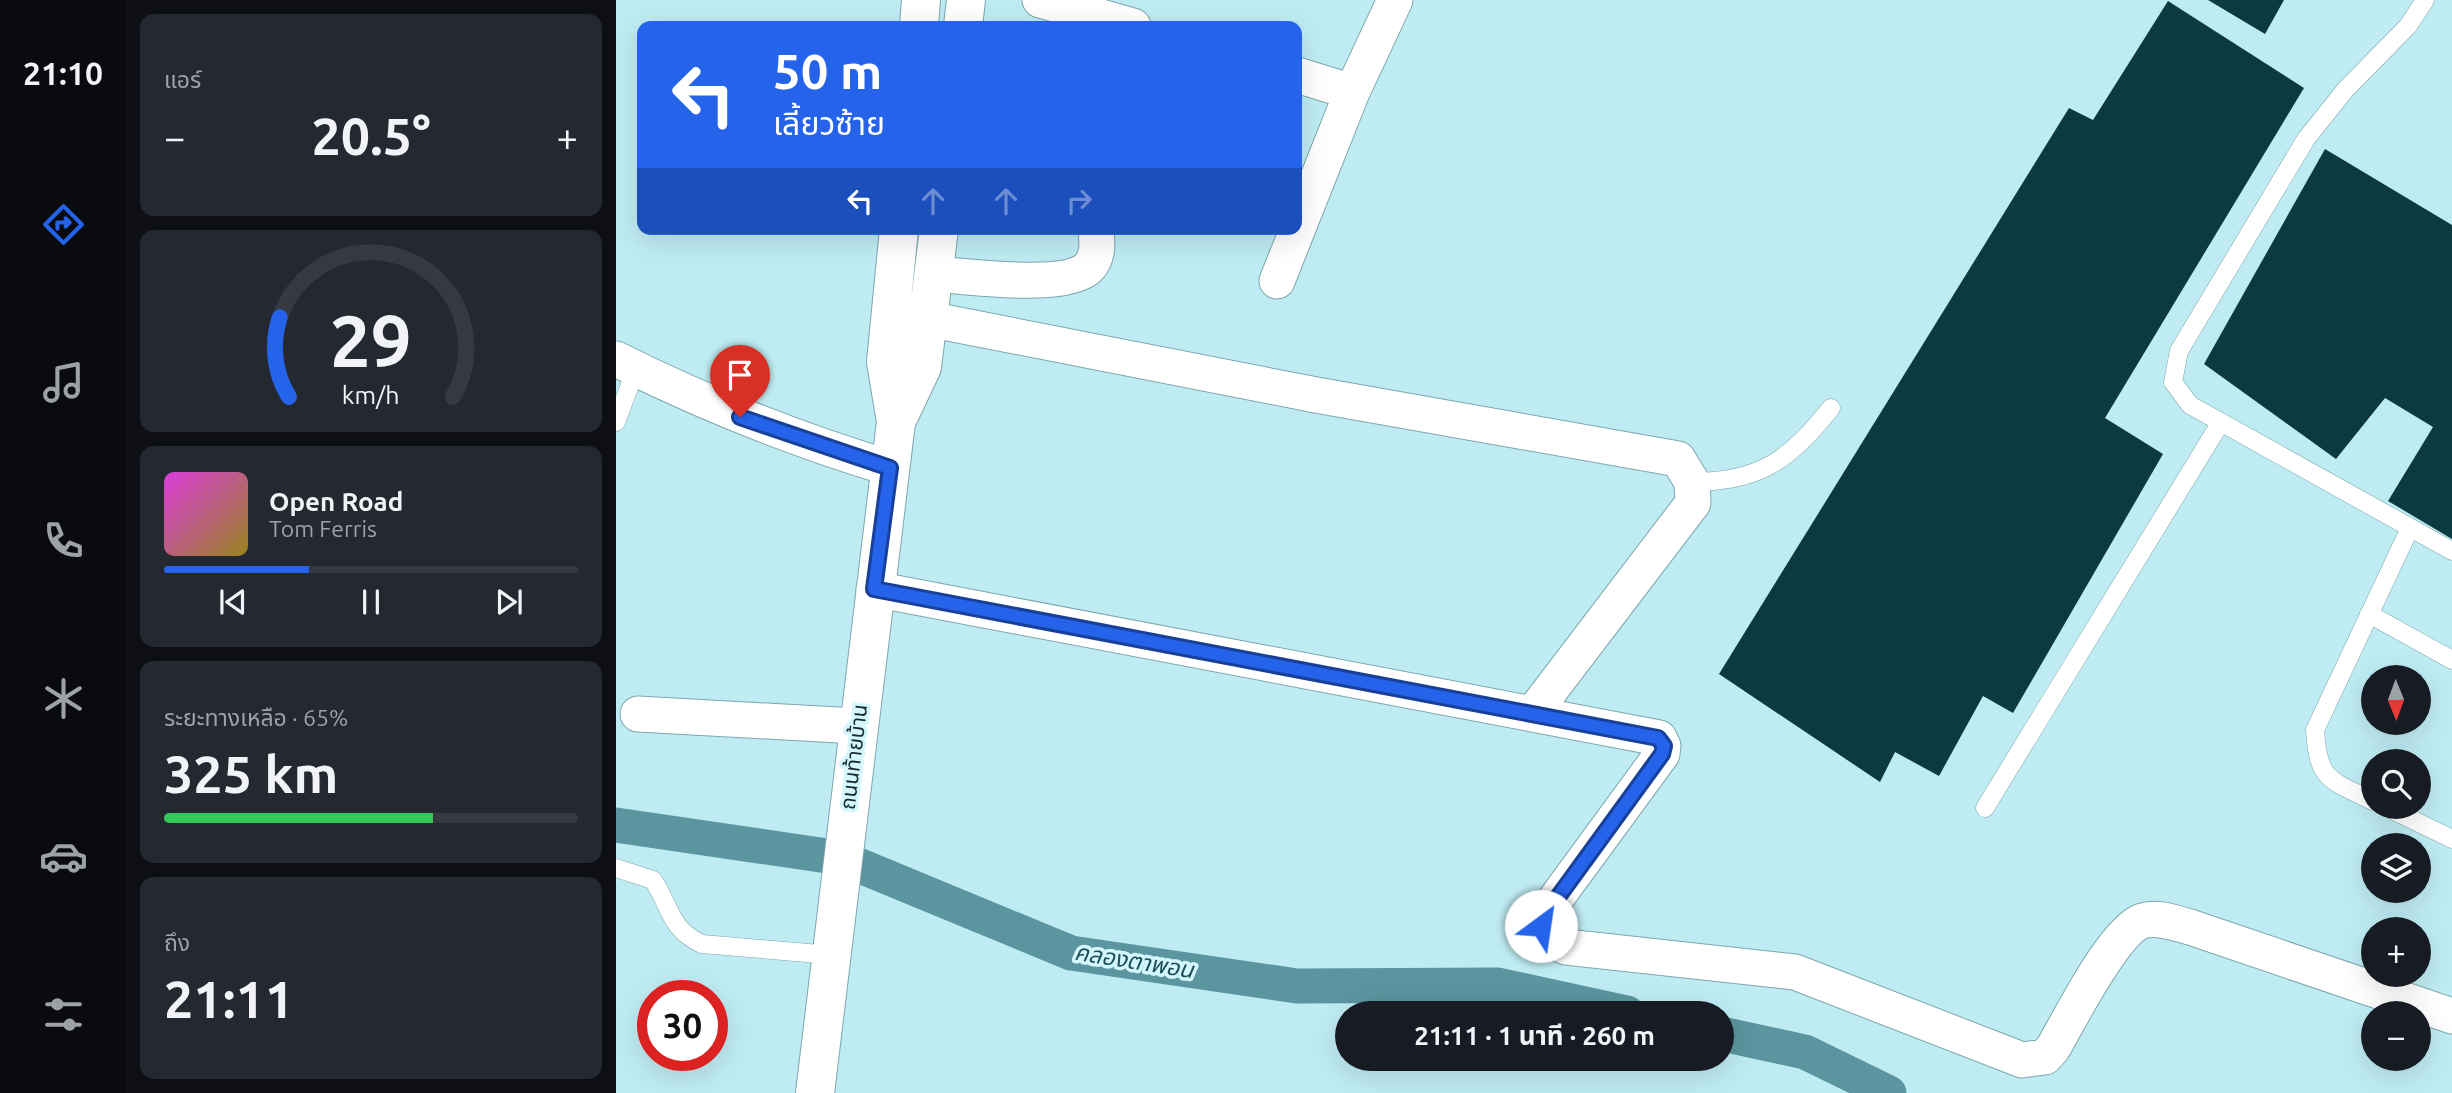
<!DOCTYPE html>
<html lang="th">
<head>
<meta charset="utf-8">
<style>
	:root { --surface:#171b24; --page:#242831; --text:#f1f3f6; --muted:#9ea1a6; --line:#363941; --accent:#2563eb }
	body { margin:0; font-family:Ubuntu,"Noto Sans Thai",sans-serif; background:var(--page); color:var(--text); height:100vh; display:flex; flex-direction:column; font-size:26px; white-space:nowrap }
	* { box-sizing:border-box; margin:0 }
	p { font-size:23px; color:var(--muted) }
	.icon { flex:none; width:38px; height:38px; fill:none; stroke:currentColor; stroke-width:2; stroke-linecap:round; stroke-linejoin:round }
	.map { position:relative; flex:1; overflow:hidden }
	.sheet { display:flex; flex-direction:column; gap:14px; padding:14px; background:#0d0f14; width:490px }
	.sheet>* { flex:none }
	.hud { position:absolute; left:21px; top:21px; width:665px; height:214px; border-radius:14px; box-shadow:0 7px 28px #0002; background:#2563eb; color:#fff; overflow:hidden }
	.needle { width:46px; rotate:179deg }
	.tools { position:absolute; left:1745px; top:665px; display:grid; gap:14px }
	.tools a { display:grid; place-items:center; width:70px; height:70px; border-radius:50%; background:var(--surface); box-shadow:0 7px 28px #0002; font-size:35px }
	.speed { position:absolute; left:21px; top:980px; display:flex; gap:14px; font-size:35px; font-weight:700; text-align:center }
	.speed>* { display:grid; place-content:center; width:91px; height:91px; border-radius:50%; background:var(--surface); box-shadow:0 7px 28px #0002; line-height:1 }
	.speed .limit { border:10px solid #d22; background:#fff; color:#111 }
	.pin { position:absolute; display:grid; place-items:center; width:60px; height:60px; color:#fff; margin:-72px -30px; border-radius:50% 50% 50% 0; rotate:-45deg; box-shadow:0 0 7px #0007 }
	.pin .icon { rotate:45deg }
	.me { position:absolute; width:77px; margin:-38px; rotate:31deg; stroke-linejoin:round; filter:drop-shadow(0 0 5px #0008) }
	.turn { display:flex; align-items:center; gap:24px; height:147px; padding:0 21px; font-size:32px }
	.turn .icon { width:91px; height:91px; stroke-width:2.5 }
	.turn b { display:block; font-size:49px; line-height:60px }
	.lanes { display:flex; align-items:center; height:66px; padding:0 21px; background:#0003; justify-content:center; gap:35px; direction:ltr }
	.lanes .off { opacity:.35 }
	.big { font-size:52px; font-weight:700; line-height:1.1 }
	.sheet .card { flex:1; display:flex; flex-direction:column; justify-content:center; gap:10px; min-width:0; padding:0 24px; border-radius:14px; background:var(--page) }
	.sheet .dial { align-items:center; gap:0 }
	.dial svg { height:182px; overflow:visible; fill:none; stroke:var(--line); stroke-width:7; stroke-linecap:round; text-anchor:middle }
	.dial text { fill:var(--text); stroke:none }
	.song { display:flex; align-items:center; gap:21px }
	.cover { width:84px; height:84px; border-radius:10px; background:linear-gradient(135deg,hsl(300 70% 55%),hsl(50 70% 35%)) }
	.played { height:7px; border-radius:4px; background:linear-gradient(90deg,var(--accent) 35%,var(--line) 35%) }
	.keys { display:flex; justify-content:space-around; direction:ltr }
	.heat { display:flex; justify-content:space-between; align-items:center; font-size:38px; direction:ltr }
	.charge { height:10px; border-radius:5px; background:linear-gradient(90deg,#34c759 65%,var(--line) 0) }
	.trip { position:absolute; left:719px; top:1001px; width:399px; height:70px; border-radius:35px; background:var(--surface); box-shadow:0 7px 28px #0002; font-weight:700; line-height:70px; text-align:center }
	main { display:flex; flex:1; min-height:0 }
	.tabs { display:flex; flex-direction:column; width:126px; justify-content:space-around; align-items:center; background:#090b0e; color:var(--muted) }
	.tabs .icon { width:49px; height:49px }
	.tabs .on { color:var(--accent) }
	.tabs b { font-size:32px; color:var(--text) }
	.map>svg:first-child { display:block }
</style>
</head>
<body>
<main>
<nav class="tabs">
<b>21:10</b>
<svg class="icon on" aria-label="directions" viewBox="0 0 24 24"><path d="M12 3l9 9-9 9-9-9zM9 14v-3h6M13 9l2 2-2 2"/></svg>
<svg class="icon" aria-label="music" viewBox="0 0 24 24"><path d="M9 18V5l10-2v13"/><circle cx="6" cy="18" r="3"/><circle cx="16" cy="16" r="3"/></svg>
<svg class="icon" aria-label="phone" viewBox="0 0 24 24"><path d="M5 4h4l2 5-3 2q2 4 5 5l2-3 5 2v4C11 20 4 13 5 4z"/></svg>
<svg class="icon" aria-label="climate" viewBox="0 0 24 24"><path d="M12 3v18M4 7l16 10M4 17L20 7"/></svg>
<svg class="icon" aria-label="car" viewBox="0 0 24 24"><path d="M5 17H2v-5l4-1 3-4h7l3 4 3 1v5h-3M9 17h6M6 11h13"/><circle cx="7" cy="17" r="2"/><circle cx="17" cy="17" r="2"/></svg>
<svg class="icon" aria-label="filters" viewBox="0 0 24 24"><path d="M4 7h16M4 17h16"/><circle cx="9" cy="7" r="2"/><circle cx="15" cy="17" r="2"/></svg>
</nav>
<section class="sheet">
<div class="card"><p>แอร์</p>
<div class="heat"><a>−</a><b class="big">20.5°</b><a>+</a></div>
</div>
<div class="card dial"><svg viewBox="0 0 100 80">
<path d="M14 69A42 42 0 1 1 86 69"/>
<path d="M14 69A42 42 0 0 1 10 34" stroke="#2563eb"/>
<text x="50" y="56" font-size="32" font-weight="700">29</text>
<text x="50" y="72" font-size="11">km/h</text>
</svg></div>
<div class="card">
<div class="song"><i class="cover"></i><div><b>Open Road</b><p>Tom Ferris</p></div></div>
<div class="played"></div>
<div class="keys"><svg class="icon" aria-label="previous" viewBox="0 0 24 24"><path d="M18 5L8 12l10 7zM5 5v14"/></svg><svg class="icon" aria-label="pause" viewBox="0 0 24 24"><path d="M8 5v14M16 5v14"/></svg><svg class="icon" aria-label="next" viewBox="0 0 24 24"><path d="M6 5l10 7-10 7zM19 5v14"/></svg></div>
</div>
<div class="card"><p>ระยะทางเหลือ · 65%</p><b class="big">325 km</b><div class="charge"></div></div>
<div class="card"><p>ถึง</p><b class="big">21:11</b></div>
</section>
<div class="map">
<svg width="1836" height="1093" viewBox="0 0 1836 1093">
	<rect width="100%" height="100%" fill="#bfecf3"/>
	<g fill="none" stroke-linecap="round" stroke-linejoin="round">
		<path stroke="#5b959f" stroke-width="35" d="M 0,825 L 225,858 L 455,953 L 681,986 L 882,985 L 1011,1013
			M 1106,1034 L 1189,1052 L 1273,1093"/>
	</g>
	<path fill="#0b3b41" d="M 1592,0 L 1668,0 L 1649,34 Z
		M 1552,1 L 1688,88 L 1489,418 L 1547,454 L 1397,713 L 1367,696 L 1323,776 L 1279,752 L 1264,782 L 1103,674 L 1453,108 L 1477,120 Z
		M 1709,149 L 1836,225 L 1836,539 L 1772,501 L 1817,427 L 1769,398 L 1720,459 L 1588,364 Z"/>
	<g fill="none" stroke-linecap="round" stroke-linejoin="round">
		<g stroke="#7ca7ae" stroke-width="19">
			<path id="lane" d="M 1809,0 L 1792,26 L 1730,89 L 1690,139 L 1563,351 L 1557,382 L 1574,405 L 1836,551
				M 0,422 L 20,369
				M 1076,482 C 1144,482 1173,460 1215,408
				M 1753,614 L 1836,660
				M 1757,801 C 1714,780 1702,781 1699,730 L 1794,528
				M 1770,807 L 1836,839
				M 1369,808 L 1605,422
				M 0,868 L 37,880 C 55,907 53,929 86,944 L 215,955"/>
		</g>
		<g stroke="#7ca7ae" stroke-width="37">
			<path id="street" d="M 424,0 L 517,26
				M 681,75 L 736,92
				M 318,274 C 350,276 453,291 474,266 C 483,254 481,243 480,229
				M 661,281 L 736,92 L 779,0
				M 312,319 L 700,395 L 1062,459 L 1076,482 L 1077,503 L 917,713
				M 0,359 C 90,404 177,439 274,468
				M 258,589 L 1043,738 L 1047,746 L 1046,754 L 925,919 L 929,938 L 950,947 L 1179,972 L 1406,1060 L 1429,1057 L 1437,1048 C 1454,1019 1497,932 1526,921 C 1541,916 1559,923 1574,927 L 1836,1016
				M 22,714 L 241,726"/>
		</g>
		<g stroke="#7ca7ae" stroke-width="40">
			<path id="secondary" d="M 303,26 L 305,0
				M 347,26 L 350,0
				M 280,422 L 306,367 L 323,229
				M 199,1093 L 280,422 L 270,362 L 283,229"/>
		</g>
		<use href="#lane" stroke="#fff" stroke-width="18"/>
		<use href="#street" stroke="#fff" stroke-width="35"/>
		<use href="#secondary" stroke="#fff" stroke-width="38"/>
	</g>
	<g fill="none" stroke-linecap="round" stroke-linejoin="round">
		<g stroke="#184099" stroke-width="18">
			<path id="route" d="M 124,417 L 274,468 L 258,589 L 1042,738 L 1048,746 L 1046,754 L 926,919 L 925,926"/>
		</g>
		<use href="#route" stroke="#2563eb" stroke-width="12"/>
	</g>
	<g text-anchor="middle" stroke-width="7" stroke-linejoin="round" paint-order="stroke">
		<g font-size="21" fill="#1a2b2e" stroke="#d4f7fd">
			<text transform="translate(238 757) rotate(-83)" y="7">ถนนท้ายบ้าน</text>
		</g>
		<g font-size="23" font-style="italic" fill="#1c5058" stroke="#d4f7fd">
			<text transform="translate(518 961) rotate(9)" y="8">คลองตาพอน</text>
		</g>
	</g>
</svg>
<div class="tools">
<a><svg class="needle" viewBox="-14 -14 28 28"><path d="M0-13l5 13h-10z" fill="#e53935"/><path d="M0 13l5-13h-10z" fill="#9ea1a6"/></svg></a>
<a><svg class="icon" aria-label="search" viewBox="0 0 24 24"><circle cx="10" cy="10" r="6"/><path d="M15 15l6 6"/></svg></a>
<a><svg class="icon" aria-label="layers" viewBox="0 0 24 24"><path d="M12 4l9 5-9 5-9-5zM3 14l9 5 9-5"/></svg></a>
<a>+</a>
<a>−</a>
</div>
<div class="speed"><div class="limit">30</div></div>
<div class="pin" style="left:124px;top:417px;background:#d93025"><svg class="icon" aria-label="arrive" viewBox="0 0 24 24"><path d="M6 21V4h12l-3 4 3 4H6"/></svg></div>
<svg class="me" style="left:925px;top:926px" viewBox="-20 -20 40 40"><circle r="19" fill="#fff"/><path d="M0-13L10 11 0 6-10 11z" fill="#2563eb"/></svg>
<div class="trip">21:11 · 1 นาที · 260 m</div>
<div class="hud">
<div class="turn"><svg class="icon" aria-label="left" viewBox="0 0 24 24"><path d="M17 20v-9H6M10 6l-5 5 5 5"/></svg><div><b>50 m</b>เลี้ยวซ้าย</div></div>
<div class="lanes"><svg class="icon" aria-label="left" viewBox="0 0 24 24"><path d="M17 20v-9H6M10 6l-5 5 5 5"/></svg><svg class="icon off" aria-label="ahead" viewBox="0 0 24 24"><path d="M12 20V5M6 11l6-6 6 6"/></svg><svg class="icon off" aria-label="ahead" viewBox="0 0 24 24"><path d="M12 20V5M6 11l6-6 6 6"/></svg><svg class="icon off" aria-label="right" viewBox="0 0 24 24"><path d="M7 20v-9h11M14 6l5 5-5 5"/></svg></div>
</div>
</div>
</main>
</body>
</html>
